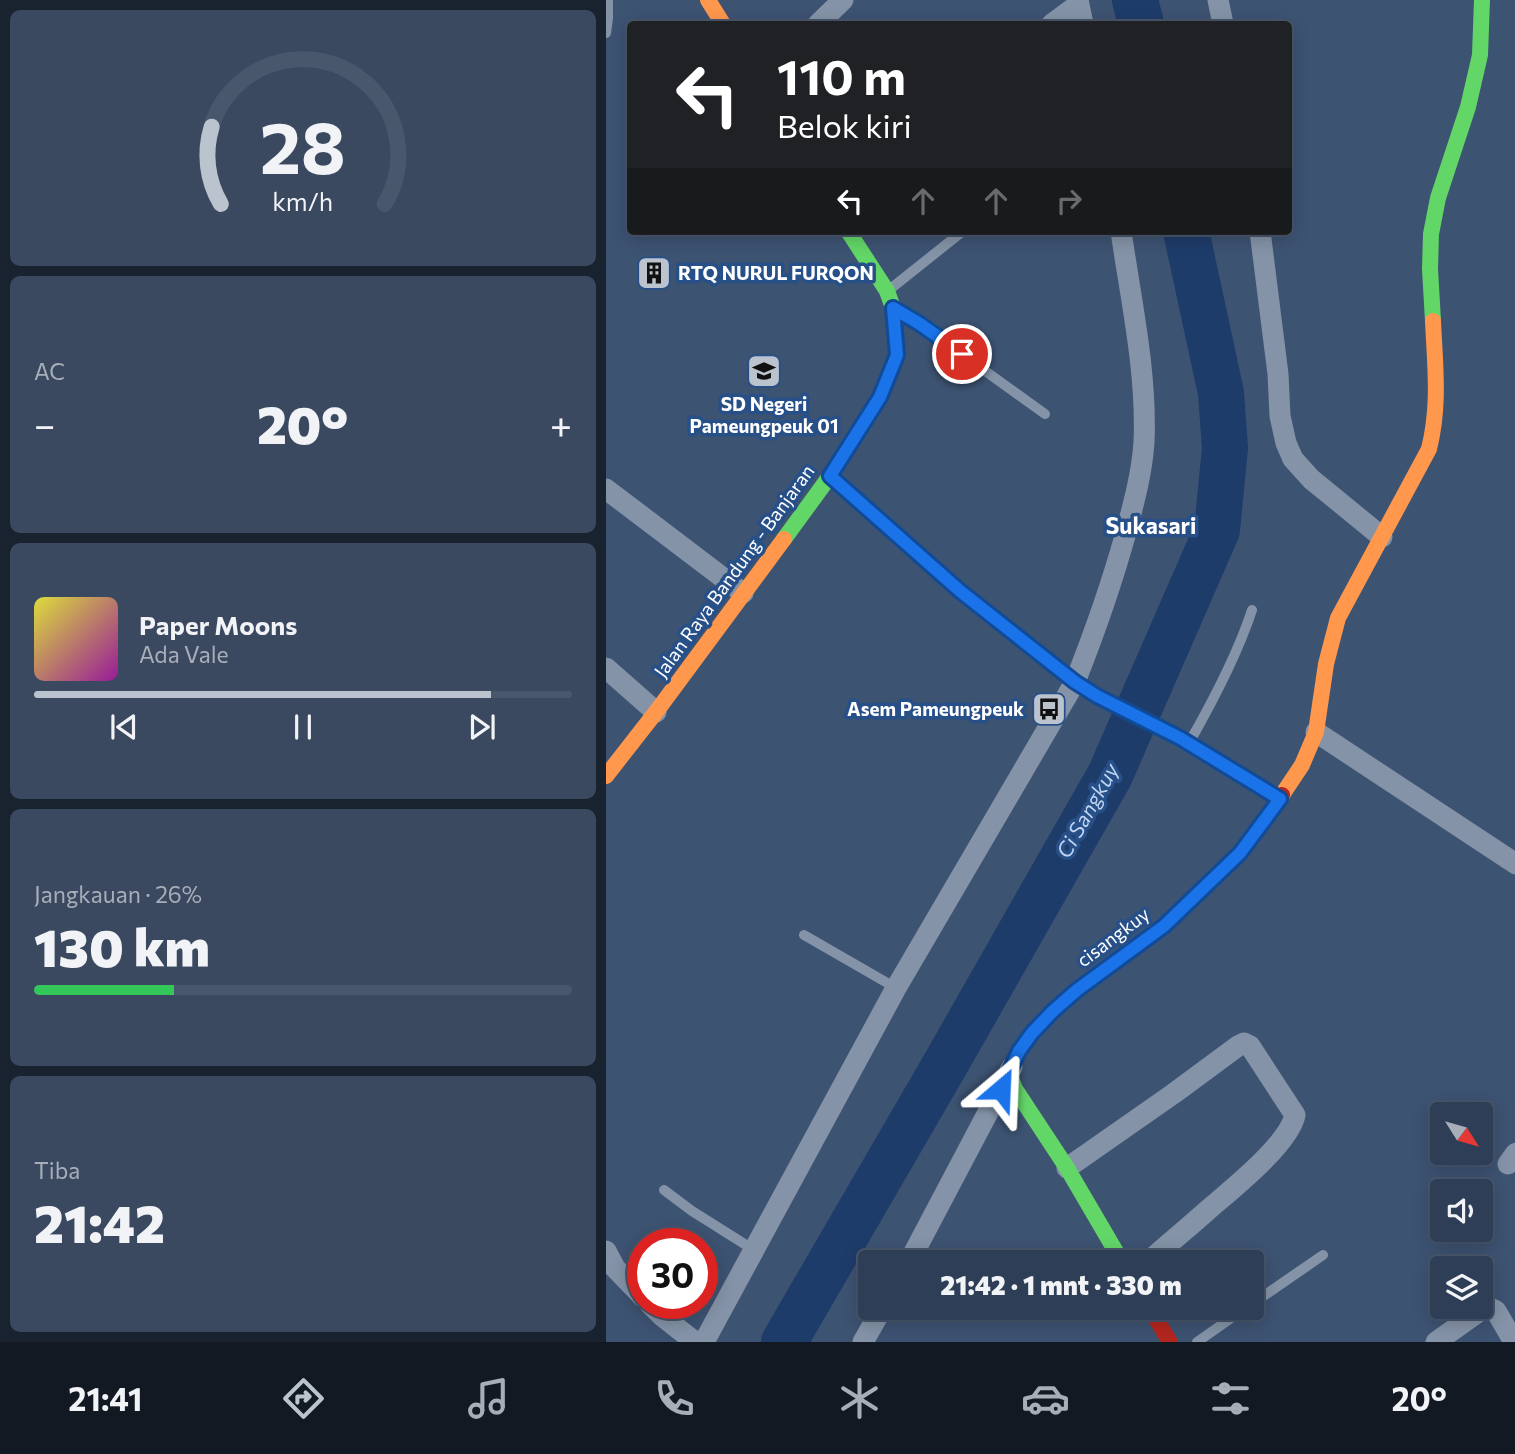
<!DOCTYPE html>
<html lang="id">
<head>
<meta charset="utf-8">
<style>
	:root { --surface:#2e3e56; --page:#3a4960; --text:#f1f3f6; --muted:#a7aeb9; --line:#49576c; --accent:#bbc3ce }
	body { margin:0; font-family:Commissioner,sans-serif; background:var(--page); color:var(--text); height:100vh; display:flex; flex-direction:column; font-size:26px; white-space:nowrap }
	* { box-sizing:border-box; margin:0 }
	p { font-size:23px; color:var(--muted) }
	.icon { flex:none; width:38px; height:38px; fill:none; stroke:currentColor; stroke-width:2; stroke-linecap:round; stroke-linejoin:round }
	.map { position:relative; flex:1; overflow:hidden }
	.drawer { display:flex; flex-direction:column; gap:10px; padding:10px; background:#19222f; width:606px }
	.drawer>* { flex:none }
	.top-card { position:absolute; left:21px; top:21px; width:665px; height:214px; border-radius:7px; box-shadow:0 4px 18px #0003,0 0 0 2px var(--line); background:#202124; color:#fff; overflow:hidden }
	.needle { width:46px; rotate:127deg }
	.controls { position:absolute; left:824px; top:1102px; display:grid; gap:14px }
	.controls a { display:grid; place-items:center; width:63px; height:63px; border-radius:7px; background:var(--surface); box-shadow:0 4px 18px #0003,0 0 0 2px var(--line); font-size:35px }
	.speed { position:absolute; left:21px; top:1228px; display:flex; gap:14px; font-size:35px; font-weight:700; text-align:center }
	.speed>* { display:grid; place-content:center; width:91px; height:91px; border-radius:50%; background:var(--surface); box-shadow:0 4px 18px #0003,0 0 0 2px var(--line); line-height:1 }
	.speed .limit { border:10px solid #d22; background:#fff; color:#111 }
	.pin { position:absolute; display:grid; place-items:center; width:60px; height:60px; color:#fff; margin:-30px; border:4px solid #fff; border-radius:50%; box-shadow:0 2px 7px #0007 }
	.me { position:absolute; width:77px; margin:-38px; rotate:26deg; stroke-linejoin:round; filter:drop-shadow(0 0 5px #0008) }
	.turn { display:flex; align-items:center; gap:24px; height:147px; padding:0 35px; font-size:32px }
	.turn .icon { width:91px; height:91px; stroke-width:2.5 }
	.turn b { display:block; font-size:49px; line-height:60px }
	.lanes { display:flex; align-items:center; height:66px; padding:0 35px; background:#0003; justify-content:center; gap:35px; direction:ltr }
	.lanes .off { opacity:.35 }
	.big { font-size:52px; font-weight:800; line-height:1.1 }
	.drawer .widget { flex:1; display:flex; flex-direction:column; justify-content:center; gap:10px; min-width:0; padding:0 24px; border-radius:10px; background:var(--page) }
	.drawer .dial { align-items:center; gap:0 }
	.dial svg { height:182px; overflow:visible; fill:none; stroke:var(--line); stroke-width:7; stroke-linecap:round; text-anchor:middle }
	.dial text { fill:var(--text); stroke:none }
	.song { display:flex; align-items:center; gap:21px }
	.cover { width:84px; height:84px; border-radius:10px; background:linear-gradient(135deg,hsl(60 70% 55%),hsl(300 70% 35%)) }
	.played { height:7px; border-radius:4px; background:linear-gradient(90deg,var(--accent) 85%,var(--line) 85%) }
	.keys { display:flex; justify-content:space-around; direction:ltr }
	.heat { display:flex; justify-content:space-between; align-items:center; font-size:38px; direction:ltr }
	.charge { height:10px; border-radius:5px; background:linear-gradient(90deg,#34c759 26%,var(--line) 0) }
	.trip { position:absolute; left:252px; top:1250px; width:406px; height:70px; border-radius:7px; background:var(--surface); box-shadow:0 4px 18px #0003,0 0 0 2px var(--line); font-weight:800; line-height:70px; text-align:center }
	.tab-bar { display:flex; height:112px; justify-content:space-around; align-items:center; background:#121922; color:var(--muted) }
	.tab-bar .icon { width:49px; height:49px }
	.tab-bar .current { color:var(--accent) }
	.tab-bar b { font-size:32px; color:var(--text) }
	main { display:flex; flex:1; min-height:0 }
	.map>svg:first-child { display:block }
</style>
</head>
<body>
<main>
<section class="drawer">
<div class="widget dial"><svg viewBox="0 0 100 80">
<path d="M14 69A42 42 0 1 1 86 69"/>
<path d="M14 69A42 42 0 0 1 10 35" stroke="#bbc3ce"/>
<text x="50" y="56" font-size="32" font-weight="700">28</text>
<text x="50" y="72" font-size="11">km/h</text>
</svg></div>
<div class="widget"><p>AC</p>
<div class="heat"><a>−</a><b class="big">20°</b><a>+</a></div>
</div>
<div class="widget">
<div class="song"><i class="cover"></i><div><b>Paper Moons</b><p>Ada Vale</p></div></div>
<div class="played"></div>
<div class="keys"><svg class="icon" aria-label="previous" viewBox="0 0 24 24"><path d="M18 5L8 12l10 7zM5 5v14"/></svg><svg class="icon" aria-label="pause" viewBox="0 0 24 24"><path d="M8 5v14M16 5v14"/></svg><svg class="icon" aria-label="next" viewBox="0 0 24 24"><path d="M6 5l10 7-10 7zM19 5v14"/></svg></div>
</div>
<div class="widget"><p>Jangkauan · 26%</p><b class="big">130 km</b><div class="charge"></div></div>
<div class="widget"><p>Tiba</p><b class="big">21:42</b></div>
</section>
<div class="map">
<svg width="910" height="1342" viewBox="0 0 910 1342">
	<rect width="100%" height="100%" fill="#3d5372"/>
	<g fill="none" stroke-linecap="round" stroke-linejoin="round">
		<path stroke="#1e3c6a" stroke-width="46" d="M 529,0 L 535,24
			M 178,1342 L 340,1063 L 504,775 L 611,530 L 619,448 L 615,393 L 580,231"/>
		<path stroke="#8493a7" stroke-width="10" d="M 0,33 L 2,18 L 2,0
			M 283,290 L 357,231
			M 292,311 L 314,324 L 439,414
			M 583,743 C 607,701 631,656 646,610
			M 198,935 L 290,988
			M 58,1190 L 86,1211 L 148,1250
			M 646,1304 L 717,1255
			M 591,1342 L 641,1307"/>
		<path stroke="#8493a7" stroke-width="21" d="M 472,0 L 477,24
			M 612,0 L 617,24
			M 212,24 L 237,0
			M 446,24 L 473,4
			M 654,231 L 672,374 L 674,416 L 680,443 L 687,459 L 705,479 L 776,537
			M 0,489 L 137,593
			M 0,668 L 50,712
			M 710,732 L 910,864
			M 902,1164 L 910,1153
			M 461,1168 L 567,1094 L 632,1046 L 638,1043 L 644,1046 L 689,1115 C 683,1144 626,1189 603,1209 C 583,1227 562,1244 542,1262
			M 0,1251 L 9,1268 L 37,1297
			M 303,1262 L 406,1067
			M 44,1304 L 56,1316 L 89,1342
			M 98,1342 L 290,988 L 469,682 C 488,634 505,586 519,536 C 527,506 536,474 538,442 C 541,372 525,301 515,231
			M 257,1342 L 277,1307
			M 830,1342 L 878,1308 L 882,1307 L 890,1311 L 908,1342"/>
		<path stroke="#63d668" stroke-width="16" d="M 827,321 L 824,269 L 825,234 L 832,198 L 862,107 L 874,55 L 876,0
			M 224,476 L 354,591 L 469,682 L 491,696 L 571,737
			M 178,539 L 224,476 L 274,397 L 291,355 L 287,308 L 281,291 L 242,231
			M 513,959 C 483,981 401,1038 405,1079 C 405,1079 409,1088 409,1089 L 461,1168 L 516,1262"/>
		<path stroke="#ff974d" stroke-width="16" d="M 102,0 L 117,24
			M 571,737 L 674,799
			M 0,776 L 50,712 L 178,539
			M 676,795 L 696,765 L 710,732 L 720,664 L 732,618 L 823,449 C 834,405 829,366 827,321"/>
		<path stroke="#b3261e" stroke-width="16" d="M 513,959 L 558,926 L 634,853 L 676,795
			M 543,1307 L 564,1342"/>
	</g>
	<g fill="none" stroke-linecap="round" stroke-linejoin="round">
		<g stroke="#114b97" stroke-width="18">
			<path id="route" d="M 356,354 L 314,324 L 287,308 L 291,355 L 274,397 L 224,476 L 354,591 L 469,682 L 491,696 L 574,738 L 674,799 L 634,853 L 558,926 L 471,990 L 447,1011 L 426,1033 L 413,1051 L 395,1089"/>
		</g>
		<use href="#route" stroke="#1a73e8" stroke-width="12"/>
	</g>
	<defs>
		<g id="building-square" transform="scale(1.75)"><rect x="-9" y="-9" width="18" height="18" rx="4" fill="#bbc3ce" stroke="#274f88"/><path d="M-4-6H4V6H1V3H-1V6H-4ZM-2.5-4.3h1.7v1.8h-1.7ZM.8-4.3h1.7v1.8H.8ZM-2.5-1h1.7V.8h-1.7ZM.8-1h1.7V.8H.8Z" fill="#111"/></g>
		<g id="school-square" transform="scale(1.75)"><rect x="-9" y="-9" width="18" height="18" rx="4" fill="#bbc3ce" stroke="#274f88"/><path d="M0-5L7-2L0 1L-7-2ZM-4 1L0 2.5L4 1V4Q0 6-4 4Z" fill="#111"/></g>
		<g id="bus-square" transform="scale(1.75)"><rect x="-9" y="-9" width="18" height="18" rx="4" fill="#bbc3ce" stroke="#274f88"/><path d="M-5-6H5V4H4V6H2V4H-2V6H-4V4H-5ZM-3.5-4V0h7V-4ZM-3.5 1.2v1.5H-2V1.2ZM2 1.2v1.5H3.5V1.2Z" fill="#111"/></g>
	</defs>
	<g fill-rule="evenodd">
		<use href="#building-square" x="48" y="273"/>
		<use href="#school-square" x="158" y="371"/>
		<use href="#bus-square" x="443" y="709"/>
	</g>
	<g text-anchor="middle" stroke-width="7" stroke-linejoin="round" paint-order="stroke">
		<g font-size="19" font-weight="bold" fill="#fff" stroke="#274f88" text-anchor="start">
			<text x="72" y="280">RTQ NURUL FURQON</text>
			<text x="158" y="411" text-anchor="middle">SD Negeri<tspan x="158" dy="22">Pameungpeuk 01</tspan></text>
			<text x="418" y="716" text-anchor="end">Asem Pameungpeuk</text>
		</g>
		<g font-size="19" fill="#fff" stroke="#274f88">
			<text transform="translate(128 571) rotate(-54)" y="7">Jalan Raya Bandung - Banjaran</text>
			<text transform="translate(507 937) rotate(-37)" y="7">cisangkuy</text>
		</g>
		<g font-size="21" font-style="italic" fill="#bfd4f0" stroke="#274f88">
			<text transform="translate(482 811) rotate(-61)" y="7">Ci Sangkuy</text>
		</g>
		<g font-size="23" font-weight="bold" fill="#fff" stroke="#274f88">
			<text x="545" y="534">Sukasari</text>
		</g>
	</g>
</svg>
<div class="controls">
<a><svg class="needle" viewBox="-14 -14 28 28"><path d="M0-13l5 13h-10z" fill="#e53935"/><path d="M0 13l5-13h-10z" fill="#a7aeb9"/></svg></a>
<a><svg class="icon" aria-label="sound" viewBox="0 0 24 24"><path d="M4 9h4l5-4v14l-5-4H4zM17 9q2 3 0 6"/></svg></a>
<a><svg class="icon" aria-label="layers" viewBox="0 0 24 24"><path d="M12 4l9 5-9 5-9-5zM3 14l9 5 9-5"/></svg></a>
</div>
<div class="speed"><div class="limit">30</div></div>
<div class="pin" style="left:356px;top:354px;background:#d93025"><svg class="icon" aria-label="arrive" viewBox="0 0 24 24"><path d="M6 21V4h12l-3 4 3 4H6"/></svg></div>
<svg class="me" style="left:395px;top:1089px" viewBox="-20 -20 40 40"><path d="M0-17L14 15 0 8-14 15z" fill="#1a73e8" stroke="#fff" stroke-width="4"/></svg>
<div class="trip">21:42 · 1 mnt · 330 m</div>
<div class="top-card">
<div class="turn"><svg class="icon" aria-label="left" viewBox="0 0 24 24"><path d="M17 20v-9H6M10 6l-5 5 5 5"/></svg><div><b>110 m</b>Belok kiri</div></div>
<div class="lanes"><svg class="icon" aria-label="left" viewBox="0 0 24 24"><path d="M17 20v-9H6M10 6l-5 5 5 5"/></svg><svg class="icon off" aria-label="ahead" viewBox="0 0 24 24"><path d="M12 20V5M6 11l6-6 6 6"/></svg><svg class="icon off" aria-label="ahead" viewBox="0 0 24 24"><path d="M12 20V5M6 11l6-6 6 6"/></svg><svg class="icon off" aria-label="right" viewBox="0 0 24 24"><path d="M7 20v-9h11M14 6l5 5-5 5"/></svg></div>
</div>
</div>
</main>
<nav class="tab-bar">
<b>21:41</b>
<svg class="icon current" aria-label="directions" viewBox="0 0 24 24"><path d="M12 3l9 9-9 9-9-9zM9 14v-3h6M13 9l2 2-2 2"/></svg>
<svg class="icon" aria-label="music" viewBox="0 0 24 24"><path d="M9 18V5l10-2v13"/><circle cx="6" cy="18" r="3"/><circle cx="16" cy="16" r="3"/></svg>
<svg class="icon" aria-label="phone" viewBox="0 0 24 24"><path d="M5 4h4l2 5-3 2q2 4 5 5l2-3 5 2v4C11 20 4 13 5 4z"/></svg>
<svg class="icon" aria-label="climate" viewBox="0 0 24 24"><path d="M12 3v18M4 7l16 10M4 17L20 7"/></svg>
<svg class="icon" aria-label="car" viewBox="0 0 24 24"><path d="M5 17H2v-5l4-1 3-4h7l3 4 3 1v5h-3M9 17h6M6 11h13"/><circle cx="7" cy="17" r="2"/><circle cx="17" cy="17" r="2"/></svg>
<svg class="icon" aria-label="filters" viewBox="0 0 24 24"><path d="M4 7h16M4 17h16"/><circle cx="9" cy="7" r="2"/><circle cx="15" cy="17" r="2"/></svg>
<b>20°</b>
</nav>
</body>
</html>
